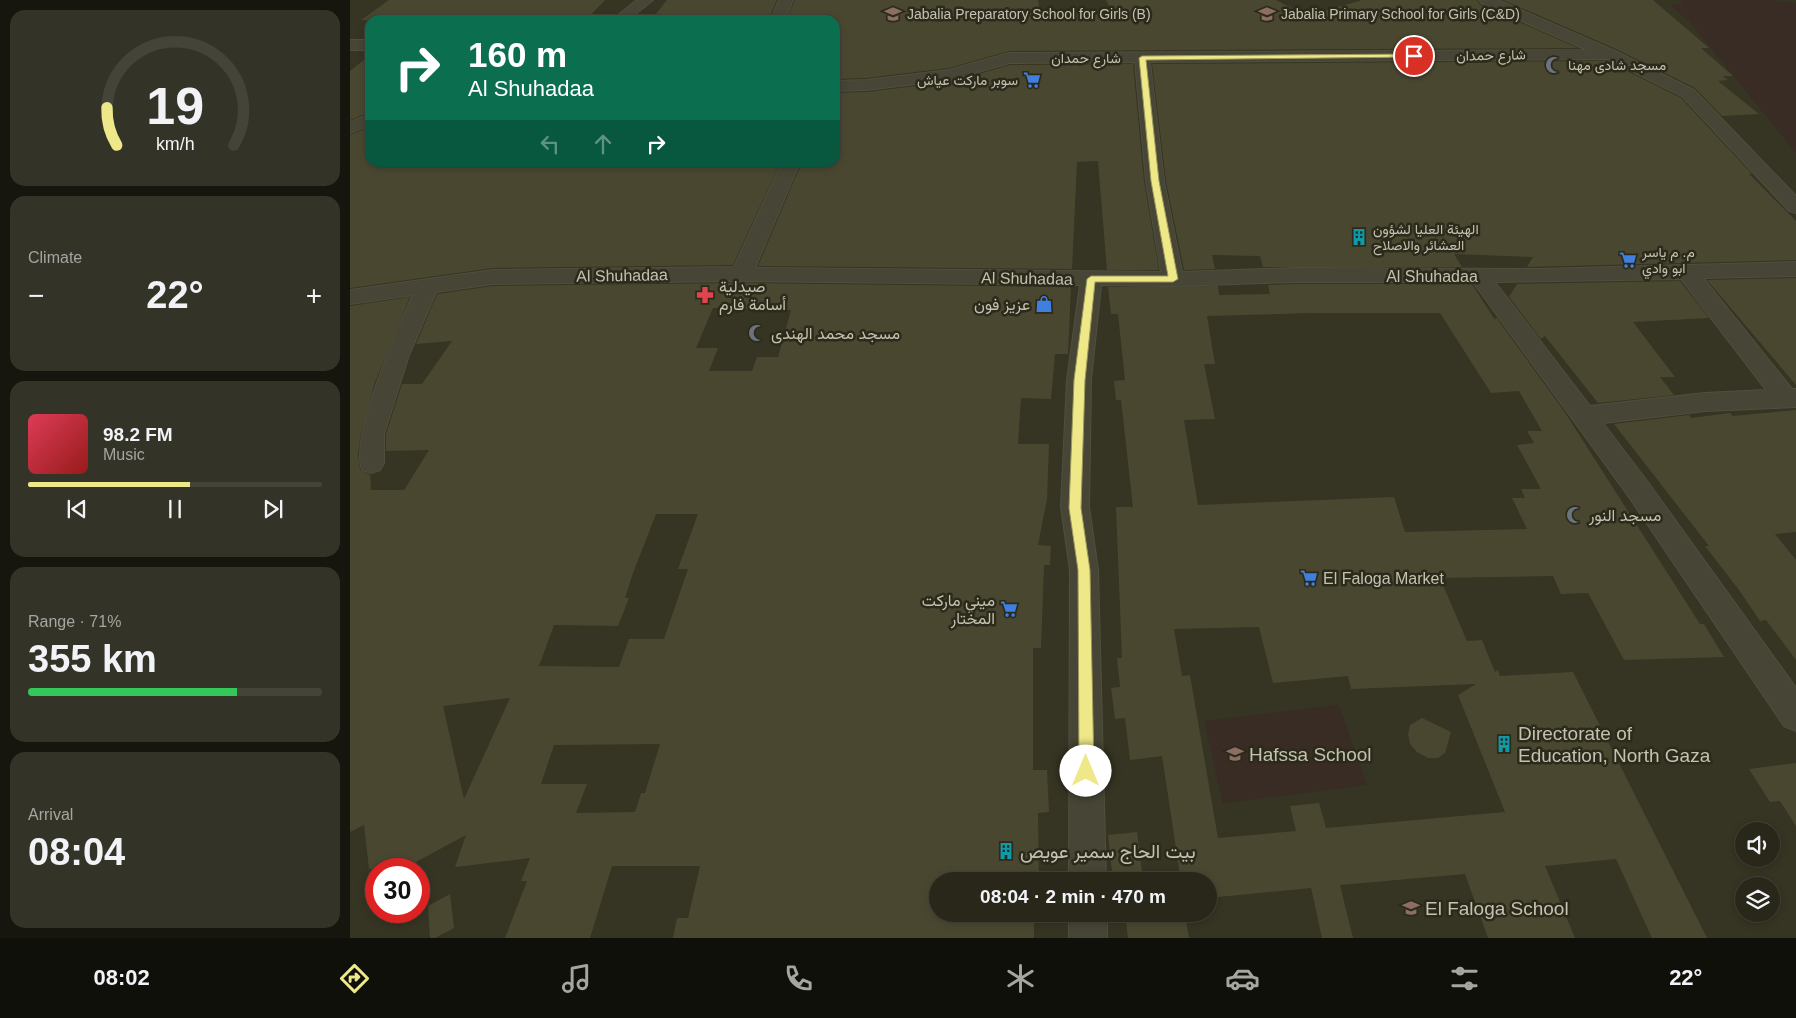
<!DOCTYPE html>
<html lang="en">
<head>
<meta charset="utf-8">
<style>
	:root { --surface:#28271a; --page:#343327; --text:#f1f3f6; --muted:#a5a5a2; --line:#444439; --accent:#efe889 }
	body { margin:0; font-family:Helvetica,Vazirmatn,sans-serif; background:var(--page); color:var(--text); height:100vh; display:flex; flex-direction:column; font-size:19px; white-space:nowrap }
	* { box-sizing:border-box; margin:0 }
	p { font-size:16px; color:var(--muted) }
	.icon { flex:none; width:28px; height:28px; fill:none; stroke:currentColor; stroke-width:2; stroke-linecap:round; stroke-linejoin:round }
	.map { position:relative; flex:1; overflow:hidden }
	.side { display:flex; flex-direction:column; gap:10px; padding:10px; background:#16150e; width:350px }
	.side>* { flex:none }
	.banner { position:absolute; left:15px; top:15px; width:475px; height:152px; border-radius:15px; box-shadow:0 2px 8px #0003,0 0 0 1px var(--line); background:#0b6e4f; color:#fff; overflow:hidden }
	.fabs { position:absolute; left:1385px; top:822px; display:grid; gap:10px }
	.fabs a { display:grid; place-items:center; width:45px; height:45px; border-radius:50%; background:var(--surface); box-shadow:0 2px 8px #0003,0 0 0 1px var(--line); font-size:25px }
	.speed { position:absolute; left:15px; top:858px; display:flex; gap:10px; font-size:25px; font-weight:700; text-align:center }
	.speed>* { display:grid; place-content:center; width:65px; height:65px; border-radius:50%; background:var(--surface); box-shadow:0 2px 8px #0003,0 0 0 1px var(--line); line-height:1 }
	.speed .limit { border:8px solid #d22; background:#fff; color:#111 }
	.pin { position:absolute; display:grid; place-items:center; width:42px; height:42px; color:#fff; margin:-21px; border:2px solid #fff; border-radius:50%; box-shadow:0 1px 5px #0007 }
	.me { position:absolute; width:55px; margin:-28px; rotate:0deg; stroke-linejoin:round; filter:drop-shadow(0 0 4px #0008) }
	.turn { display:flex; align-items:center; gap:18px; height:105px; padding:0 20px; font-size:22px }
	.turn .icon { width:65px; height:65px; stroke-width:2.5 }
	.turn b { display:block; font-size:35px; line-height:42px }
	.lanes { display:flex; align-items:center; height:48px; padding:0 20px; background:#0003; justify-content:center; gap:25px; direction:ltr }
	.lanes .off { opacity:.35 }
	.big { font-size:38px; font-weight:800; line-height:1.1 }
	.side .widget { flex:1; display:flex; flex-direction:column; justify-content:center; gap:8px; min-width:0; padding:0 18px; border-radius:15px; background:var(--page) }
	.side .dial { align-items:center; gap:0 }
	.dial svg { height:130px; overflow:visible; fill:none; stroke:var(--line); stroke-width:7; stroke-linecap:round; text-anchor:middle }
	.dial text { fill:var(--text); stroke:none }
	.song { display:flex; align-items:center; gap:15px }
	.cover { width:60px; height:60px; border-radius:8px; background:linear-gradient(135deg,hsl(350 70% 55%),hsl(0 70% 35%)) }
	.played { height:5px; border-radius:2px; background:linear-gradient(90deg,var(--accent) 55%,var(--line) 55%) }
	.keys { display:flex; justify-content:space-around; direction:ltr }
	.heat { display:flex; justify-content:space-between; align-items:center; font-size:28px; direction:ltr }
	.charge { height:8px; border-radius:4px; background:linear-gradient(90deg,#34c759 71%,var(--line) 0) }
	.trip { position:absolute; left:579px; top:872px; width:288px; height:50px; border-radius:25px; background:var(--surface); box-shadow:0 2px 8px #0003,0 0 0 1px var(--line); font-weight:800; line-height:50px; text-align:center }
	.dock { display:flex; height:80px; justify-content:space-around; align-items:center; background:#10100a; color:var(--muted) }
	.dock .icon { width:35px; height:35px }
	.dock .selected { color:var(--accent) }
	.dock b { font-size:22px; color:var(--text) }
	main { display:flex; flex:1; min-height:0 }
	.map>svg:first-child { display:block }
</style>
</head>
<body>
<main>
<section class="side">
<div class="widget dial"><svg viewBox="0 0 100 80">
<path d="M14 69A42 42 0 1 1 86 69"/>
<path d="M14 69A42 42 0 0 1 8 46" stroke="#efe889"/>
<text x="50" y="56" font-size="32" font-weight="700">19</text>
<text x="50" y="72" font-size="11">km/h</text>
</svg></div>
<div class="widget"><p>Climate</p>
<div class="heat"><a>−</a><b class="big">22°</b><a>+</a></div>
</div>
<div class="widget">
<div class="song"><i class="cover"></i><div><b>98.2 FM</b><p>Music</p></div></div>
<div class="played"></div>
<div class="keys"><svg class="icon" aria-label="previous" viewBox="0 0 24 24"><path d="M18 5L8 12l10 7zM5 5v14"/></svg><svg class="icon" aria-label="pause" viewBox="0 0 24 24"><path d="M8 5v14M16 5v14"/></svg><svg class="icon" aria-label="next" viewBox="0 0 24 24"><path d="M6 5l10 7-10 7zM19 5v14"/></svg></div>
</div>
<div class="widget"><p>Range · 71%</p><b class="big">355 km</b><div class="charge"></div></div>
<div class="widget"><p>Arrival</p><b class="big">08:04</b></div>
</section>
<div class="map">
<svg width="1446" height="938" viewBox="0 0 1446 938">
	<rect width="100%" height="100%" fill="#363422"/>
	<path fill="#382c24" d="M 1331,0 L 1419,0 L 1446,3 L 1446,153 L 1339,21 L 1320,5 L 1331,4 Z
		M 989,705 L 1017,785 L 873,803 L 854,721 Z"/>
	<path fill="#4a4731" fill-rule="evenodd" d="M 39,0 L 255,0 L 236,20 L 11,20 Z
		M 317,0 L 427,0 L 420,16 L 422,20 L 301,20 Z
		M 445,0 L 688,0 L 691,13 L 761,9 L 756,0 L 926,0 L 957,16 L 1012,0 L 1127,0 L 1130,5 L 1228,48 L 659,51 L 599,68 L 516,78 L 485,79 L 485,20 L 446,20 L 439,14 Z
		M 1153,0 L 1303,0 L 1359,48 L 1351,48 L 1383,76 L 1373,76 L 1378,80 L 1368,81 L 1409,114 L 1372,116 L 1345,88 L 1266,49 Z
		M 20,55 L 20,112 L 0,120 L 0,71 Z
		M 1257,61 L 1331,98 L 1402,174 L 1399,174 L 1446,221 L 1446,260 L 1177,267 L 1183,257 L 1104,254 L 1112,267 L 913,267 L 910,256 L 862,255 L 865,269 L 834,270 L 816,181 L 802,64 Z
		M 783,64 L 794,181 L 809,270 L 757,270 L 748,161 L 727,162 L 722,269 L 408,266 L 452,162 L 485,162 L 485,93 L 516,92 L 600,82 L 660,65 Z
		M 20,127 L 20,162 L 430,163 L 383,265 L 143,268 L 0,288 L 0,135 Z
		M 1446,278 L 1446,385 L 1357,280 Z
		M 1330,281 L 1359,318 L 1283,322 L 1325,377 L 1310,377 L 1324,395 L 1248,403 L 1195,336 L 1191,339 L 1159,297 L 1167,284 Z
		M 392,283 L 721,287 L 718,354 L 705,354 L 701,399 L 671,398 L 668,444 L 699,444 L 697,499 L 688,545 L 701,546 L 700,565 L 694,565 L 691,648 L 683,648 L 683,770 L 697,770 L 699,812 L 688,813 L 689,881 L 588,881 L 588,914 L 684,914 L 684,938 L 323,938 L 327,918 L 338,918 L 350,866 L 262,866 L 240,938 L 155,938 L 177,881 L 171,881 L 180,858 L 105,867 L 116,835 L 53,869 L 19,869 L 14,825 L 0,832 L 0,306 L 60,297 L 25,382 L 11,433 L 8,454 L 10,470 L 20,475 L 21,490 L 54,490 L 79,450 L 36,451 L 36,434 L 52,384 L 72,384 L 102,341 L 66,344 L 87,294 L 143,286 ZM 363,308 L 441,310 L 428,357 L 407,357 L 402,371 L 359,371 L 368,348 L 346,348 ZM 306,514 L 348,514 L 328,569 L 338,569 L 314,639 L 279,639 L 269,667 L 189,666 L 204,625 L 268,626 L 279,598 L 275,598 L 283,573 ZM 160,698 L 114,799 L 93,706 ZM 310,744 L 295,793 L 291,793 L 285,812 L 226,813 L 237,784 L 191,784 L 204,745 Z
		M 946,284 L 1122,284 L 1145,320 L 1146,317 L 1214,411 L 1350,624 L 1354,624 L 1374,657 L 1274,660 L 1238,593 L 1211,594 L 1203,576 L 1090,578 L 1117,641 L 1132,640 L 1145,672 L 1148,670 L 1150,676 L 1223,672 L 1357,938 L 1302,938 L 1266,859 L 1195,866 L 1225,938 L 1138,938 L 1115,874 L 990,885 L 1003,938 L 972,938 L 961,888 L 858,898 L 858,881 L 831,881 L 812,756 L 780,760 L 775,718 L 765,719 L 761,688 L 770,687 L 767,658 L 772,658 L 766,507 L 783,507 L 771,400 L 766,400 L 764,381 L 775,380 L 768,314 L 761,314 L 758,287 L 868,286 L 869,295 L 920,294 L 918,285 ZM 962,313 L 1090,313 L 1141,393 L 1169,391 L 1192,431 L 1177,431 L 1184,443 L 1167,445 L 1191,489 L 1171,489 L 1175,498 L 1162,498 L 1177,529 L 1055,532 L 1044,497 L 848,505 L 834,420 L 865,419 L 854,364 L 865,364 L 857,316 ZM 909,627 L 923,683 L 998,676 L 1001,689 L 1126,684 L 1108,695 L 1155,812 L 976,828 L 969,803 L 940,806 L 946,831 L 868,838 L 840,675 L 832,676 L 824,629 Z
		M 1446,410 L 1446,532 L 1425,534 L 1446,560 L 1446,660 L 1416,620 L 1410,621 L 1389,590 L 1355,546 L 1359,546 L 1264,424 L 1339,415 L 1341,418 L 1380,413 L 1383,416 Z
		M 1072,718 L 1101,732 L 1095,753 L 1088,758 L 1078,758 L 1067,752 L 1060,744 L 1058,734 L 1060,725 Z
		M 1446,763 L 1446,826 L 1430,801 L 1420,802 L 1399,769 Z
		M 787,832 L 793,881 L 763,881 L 758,835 Z
		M 100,894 L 104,928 L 85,938 L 80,938 L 78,906 Z
		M 775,914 L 835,914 L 839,938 L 778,938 Z"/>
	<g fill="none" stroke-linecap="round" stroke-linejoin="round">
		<g stroke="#504f3f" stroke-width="2">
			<path id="minor" d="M 287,0 L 303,0 L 278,20 L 262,20 Z
				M 429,0 L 443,0 L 437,15 L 444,20 L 424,20 L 422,17 Z
				M 1129,0 L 1148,0 L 1265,51 L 1344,90 L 1446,196 L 1446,213 L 1439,211 L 1332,96 L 1257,59 L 800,62 L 814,181 L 832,272 L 946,268 L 1189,269 L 1446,262 L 1446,276 L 1353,278 L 1442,389 L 1446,389 L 1446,407 L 1355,411 L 1253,423 L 1297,481 L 1446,688 L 1446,731 L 1434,726 L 1279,497 L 1123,282 L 946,282 L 823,286 L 751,285 L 741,380 L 739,507 L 748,570 L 756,881 L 719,881 L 720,570 L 711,507 L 717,380 L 730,285 L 392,281 L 143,284 L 86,292 L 59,355 L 34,434 L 34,463 L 30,470 L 21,473 L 12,470 C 0,436 47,330 63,295 L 0,304 L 0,290 L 143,270 L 384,267 L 432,162 L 450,162 L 405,268 L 811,272 L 796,181 L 785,62 L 660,63 L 600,80 L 516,90 L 485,91 L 485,81 L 516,80 L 599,70 L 659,53 L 1237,50 L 1131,3 ZM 1331,279 L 1416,390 L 1355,393 L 1240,406 L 1145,282 Z
				M 0,40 L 20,40 L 20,50 L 0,50 Z
				M 20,114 L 20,125 L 0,133 L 0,122 Z
				M 719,914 L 757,914 L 757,938 L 719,938 Z"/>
		</g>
		<use href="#minor" fill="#474535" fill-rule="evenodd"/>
	</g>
	<path fill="#efe889" stroke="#9b9759" d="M 1064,54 L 1067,56 L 1066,57 L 796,60 L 809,181 L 828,279 L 823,282 L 745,282 L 735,380 L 731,508 L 740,570 L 744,771 L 741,776 L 736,779 L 731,776 L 729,771 L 728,570 L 719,508 L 724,380 L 737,279 L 741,276 L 818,276 L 801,181 L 789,58 L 792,56 Z"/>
	<defs>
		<g id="school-bare" transform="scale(1.35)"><path d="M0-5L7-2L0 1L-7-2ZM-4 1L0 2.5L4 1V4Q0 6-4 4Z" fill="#8d6e63" stroke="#2c2a1b" stroke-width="2.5" paint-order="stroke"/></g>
		<g id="mosque-bare" transform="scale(1.35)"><path d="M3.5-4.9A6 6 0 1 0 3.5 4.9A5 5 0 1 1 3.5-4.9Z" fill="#6b7280" stroke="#2c2a1b" stroke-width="2.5" paint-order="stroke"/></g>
		<g id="supermarket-bare" transform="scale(1.35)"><path d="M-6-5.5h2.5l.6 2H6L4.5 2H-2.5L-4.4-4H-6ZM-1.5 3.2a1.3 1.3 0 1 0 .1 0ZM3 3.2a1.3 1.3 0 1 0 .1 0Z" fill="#3f7fe0" stroke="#2c2a1b" stroke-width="2.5" paint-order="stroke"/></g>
		<g id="building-bare" transform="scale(1.35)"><path d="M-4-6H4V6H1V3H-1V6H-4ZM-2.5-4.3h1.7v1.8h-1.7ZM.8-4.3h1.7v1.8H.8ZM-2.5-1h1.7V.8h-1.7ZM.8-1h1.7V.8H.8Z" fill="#0f9aa8" stroke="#2c2a1b" stroke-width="2.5" paint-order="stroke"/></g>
		<g id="pharmacy-bare" transform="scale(1.35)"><path d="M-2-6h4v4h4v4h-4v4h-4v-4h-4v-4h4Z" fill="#e0444e" stroke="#2c2a1b" stroke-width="2.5" paint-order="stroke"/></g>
		<g id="shop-bare" transform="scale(1.35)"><path d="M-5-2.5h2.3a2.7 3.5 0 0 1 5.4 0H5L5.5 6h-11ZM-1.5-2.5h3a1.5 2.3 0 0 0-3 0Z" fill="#3f7fe0" stroke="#2c2a1b" stroke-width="2.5" paint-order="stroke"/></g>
	</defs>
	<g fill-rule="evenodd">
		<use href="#school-bare" x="543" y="14"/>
		<use href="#school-bare" x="917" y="14"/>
		<use href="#mosque-bare" x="1204" y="65"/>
		<use href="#supermarket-bare" x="682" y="80"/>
		<use href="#building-bare" x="1009" y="237"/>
		<use href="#supermarket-bare" x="1278" y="260"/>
		<use href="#pharmacy-bare" x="355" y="295"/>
		<use href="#shop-bare" x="694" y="304"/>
		<use href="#mosque-bare" x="407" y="333"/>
		<use href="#mosque-bare" x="1225" y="515"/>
		<use href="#supermarket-bare" x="959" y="578"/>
		<use href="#supermarket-bare" x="659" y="609"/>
		<use href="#building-bare" x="1154" y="744"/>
		<use href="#school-bare" x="885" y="754"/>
		<use href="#building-bare" x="656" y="851"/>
		<use href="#school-bare" x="1061" y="908"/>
	</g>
	<g text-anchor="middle" stroke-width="5" stroke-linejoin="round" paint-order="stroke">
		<g font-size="14" fill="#c3c2b0" stroke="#2c2a1b" text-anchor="start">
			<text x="557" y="19">Jabalia Preparatory School for Girls (B)</text>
			<text x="931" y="19">Jabalia Primary School for Girls (C&amp;D)</text>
			<text x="1218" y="70">مسجد شادى مهنا</text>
			<text x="668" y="85" text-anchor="end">سوبر ماركت عياش</text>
			<text x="1023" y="234">الهيئة العليا لشؤون<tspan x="1023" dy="16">العشائر والاصلاح</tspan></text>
			<text x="1292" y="257">م. م ياسر<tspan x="1292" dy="16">ابو وادي</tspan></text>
		</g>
		<g font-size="14" fill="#c3c2b0" stroke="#2c2a1b">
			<text transform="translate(1141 55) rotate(-1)" y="5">شارع حمدان</text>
			<text x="736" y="63">شارع حمدان</text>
		</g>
		<g font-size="16" fill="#c3c2b0" stroke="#2c2a1b">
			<text transform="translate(272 275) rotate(-1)" y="6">Al Shuhadaa</text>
			<text x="1082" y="282">Al Shuhadaa</text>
			<text transform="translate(677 278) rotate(1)" y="6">Al Shuhadaa</text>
		</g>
		<g font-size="16" fill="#c3c2b0" stroke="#2c2a1b" text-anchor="start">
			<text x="369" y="292">صيدلية<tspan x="369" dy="18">أسامة فارم</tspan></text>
			<text x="680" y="310" text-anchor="end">عزيز فون</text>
			<text x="421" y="339">مسجد محمد الهندى</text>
			<text x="1239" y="521">مسجد النور</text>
			<text x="973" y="584">El Faloga Market</text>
			<text x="645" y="606" text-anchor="end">ميني ماركت<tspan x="645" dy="18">المختار</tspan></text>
		</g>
		<g font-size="19" fill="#c3c2b0" stroke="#2c2a1b" text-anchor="start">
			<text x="1168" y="740">Directorate of<tspan x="1168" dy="22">Education, North Gaza</tspan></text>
			<text x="899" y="761">Hafssa School</text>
			<text x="670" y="858">بيت الحاج سمير عويص</text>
			<text x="1075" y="915">El Faloga School</text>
		</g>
	</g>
</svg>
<div class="fabs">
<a><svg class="icon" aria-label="sound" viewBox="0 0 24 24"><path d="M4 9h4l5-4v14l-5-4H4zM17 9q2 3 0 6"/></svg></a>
<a><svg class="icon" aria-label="layers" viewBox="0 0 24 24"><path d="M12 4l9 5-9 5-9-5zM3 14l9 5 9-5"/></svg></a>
</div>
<div class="speed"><div class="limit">30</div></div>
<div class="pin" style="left:1064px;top:56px;background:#d93025"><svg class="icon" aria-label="arrive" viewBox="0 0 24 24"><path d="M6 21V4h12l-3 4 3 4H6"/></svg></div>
<svg class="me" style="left:736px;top:771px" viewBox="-20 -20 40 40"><circle r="19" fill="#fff"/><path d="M0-13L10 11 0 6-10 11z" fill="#efe889"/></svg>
<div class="trip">08:04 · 2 min · 470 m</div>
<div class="banner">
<div class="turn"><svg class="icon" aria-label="right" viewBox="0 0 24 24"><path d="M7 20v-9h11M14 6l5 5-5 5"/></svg><div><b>160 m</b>Al Shuhadaa</div></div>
<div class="lanes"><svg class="icon off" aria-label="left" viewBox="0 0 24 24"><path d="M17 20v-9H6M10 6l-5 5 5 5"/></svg><svg class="icon off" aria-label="ahead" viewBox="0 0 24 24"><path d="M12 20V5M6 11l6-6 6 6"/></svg><svg class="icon" aria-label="right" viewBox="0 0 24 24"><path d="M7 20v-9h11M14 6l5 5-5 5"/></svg></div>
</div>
</div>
</main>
<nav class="dock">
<b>08:02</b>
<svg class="icon selected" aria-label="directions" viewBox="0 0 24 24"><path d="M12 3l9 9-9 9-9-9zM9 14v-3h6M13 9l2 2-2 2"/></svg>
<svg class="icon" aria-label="music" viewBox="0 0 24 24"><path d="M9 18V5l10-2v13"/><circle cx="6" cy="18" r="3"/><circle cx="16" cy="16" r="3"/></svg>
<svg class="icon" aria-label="phone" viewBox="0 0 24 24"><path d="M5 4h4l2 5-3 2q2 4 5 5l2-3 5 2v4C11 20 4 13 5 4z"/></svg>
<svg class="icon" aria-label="climate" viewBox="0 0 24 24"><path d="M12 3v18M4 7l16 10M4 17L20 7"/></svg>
<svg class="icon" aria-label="car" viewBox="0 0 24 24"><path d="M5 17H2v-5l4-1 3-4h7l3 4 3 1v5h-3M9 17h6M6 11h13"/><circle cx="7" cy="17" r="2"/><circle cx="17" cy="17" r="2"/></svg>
<svg class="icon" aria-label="filters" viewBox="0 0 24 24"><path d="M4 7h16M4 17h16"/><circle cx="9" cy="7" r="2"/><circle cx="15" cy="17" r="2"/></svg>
<b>22°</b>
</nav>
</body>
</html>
